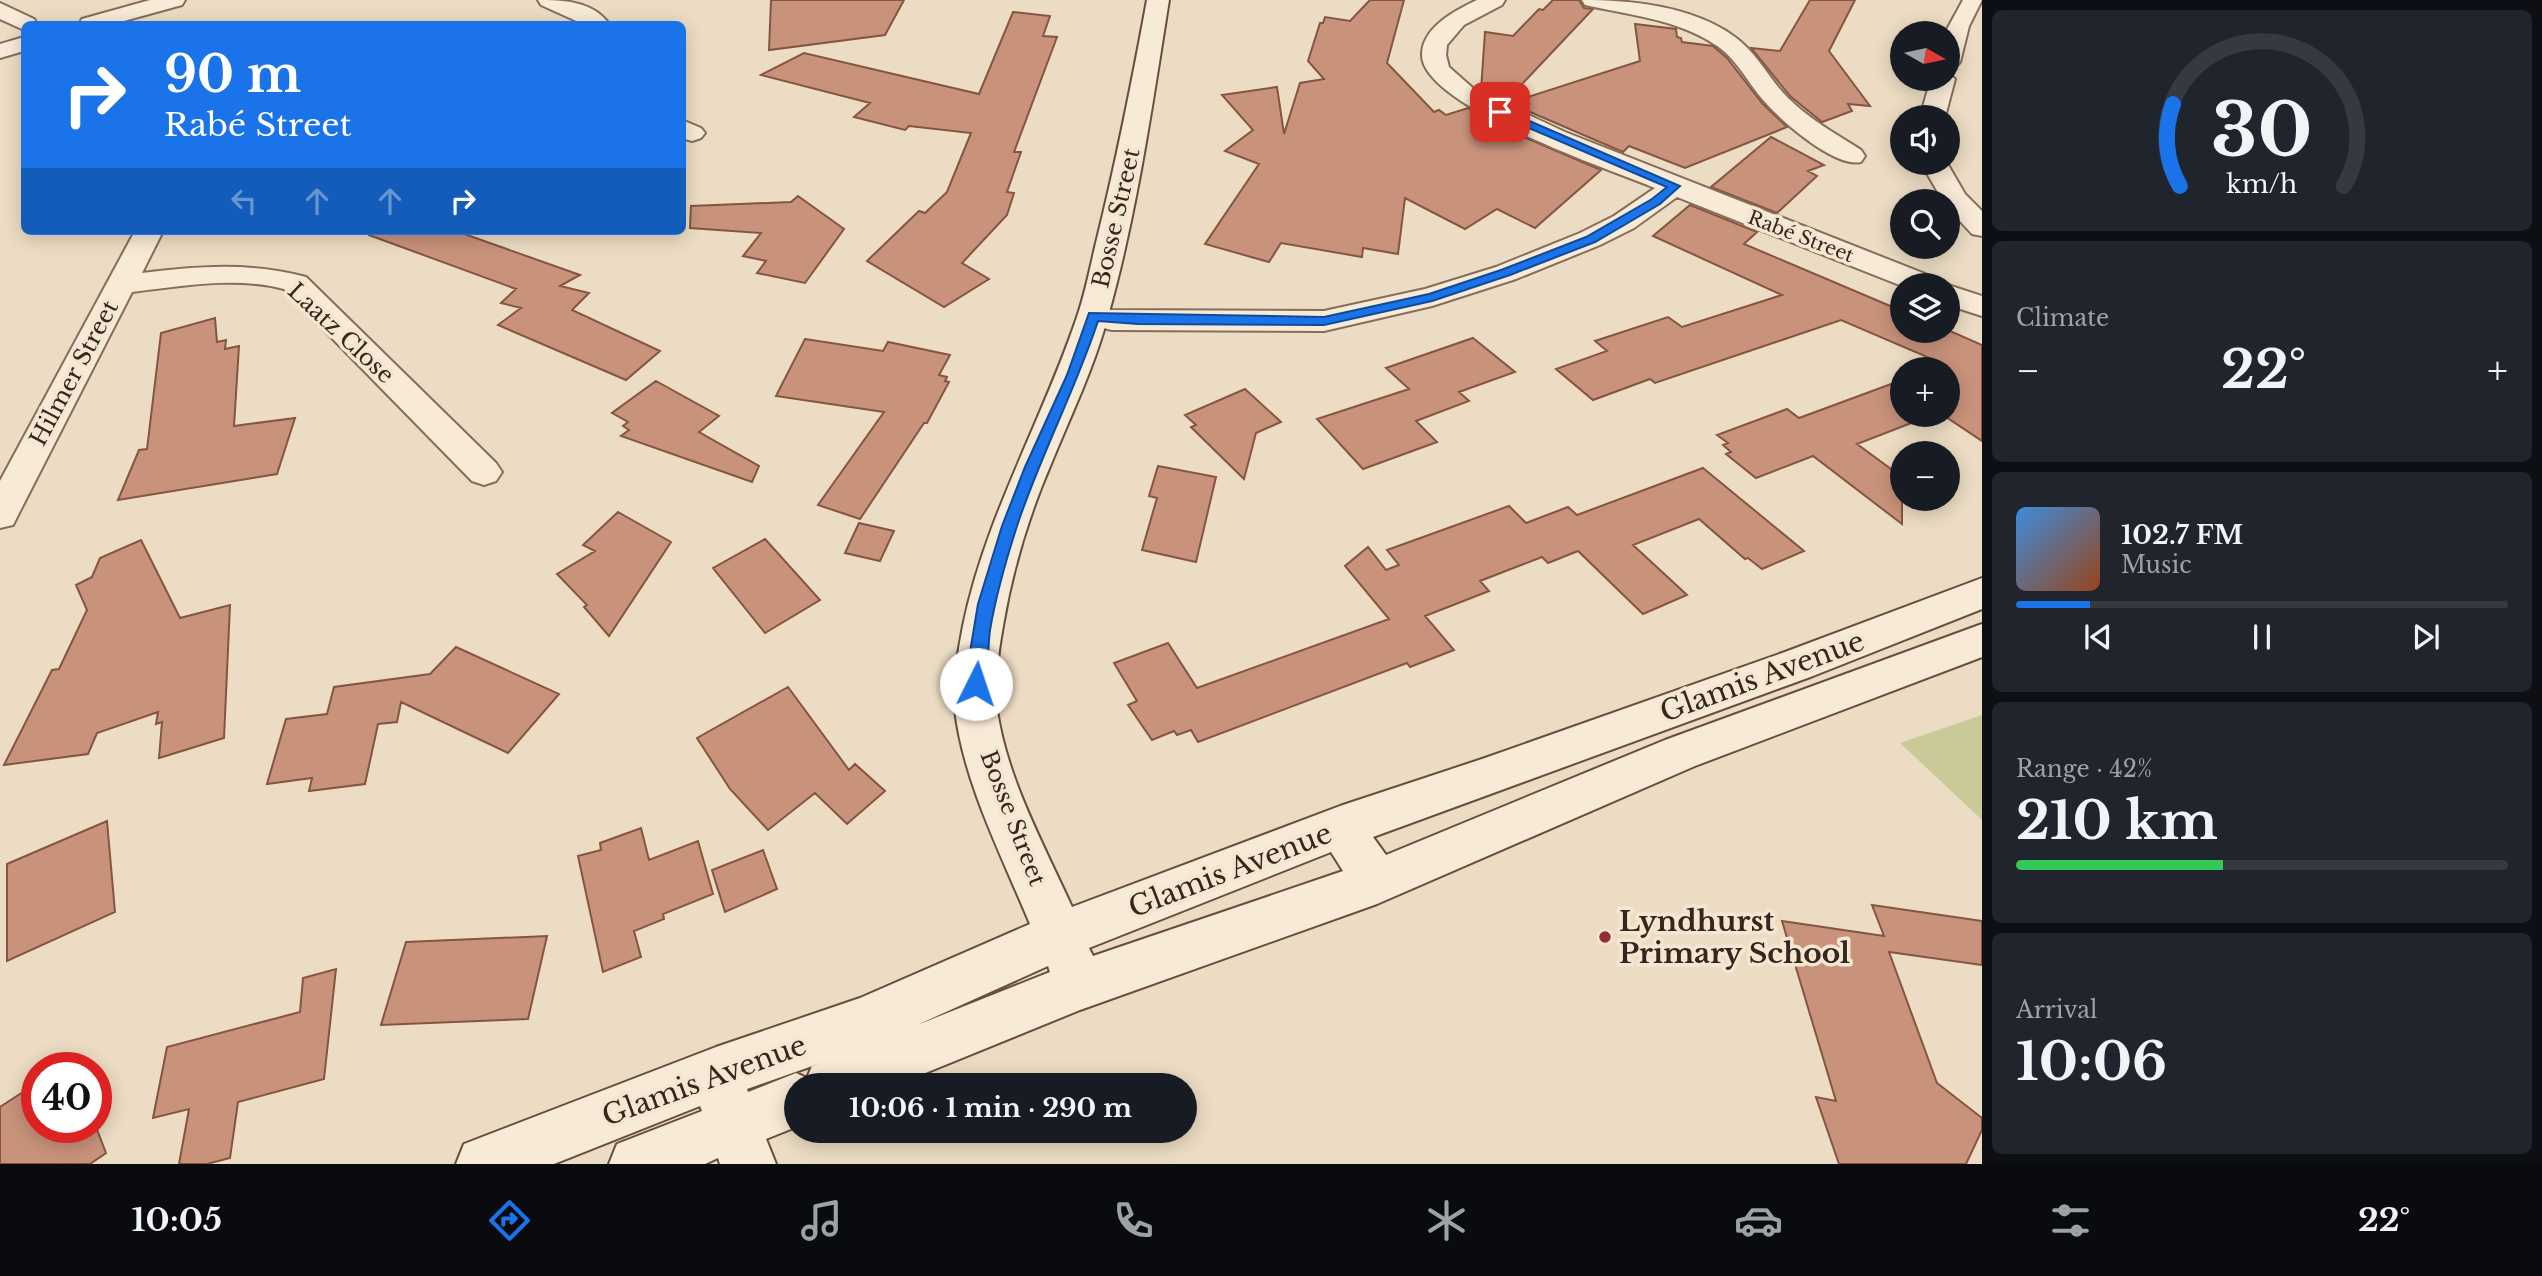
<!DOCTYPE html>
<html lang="en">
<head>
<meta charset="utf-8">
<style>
	:root { --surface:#171b24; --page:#20242c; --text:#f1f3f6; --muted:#9ea1a6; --line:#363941; --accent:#1a73e8 }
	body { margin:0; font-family:"Libre Baskerville",serif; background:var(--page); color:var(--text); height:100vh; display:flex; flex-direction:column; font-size:26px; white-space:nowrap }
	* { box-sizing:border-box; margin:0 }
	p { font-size:23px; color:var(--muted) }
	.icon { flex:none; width:38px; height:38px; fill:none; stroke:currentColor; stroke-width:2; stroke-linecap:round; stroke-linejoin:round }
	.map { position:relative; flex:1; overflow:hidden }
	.sheet { display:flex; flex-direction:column; gap:10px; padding:10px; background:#0d0f14; width:560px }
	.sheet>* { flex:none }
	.guide { position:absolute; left:21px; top:21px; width:665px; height:214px; border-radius:10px; box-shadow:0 4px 18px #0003; background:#1a73e8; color:#fff; overflow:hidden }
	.needle { width:46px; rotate:99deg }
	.tools { position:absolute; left:1890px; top:21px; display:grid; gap:14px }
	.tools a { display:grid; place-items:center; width:70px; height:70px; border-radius:50%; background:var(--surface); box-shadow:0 4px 18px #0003; font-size:35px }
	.speed { position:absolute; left:21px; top:1052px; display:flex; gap:14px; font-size:35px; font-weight:700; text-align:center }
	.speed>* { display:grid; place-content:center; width:91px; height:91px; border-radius:50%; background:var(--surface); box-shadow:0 4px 18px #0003; line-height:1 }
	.speed .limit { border:10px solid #d22; background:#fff; color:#111 }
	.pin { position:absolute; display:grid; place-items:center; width:60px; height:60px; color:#fff; margin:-30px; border-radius:14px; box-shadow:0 4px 10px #0006 }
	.me { position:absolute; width:77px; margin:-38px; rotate:4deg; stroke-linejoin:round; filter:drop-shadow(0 0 5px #0008) }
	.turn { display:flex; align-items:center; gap:24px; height:147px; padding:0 28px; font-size:32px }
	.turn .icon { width:91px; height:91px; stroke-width:2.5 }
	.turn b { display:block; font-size:49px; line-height:60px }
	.lanes { display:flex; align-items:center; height:66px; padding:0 28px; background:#0003; justify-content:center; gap:35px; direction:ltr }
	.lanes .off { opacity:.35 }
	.big { font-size:52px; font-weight:700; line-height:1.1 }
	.sheet .tile { flex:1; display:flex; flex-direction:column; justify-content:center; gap:10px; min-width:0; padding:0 24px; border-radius:10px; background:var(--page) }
	.sheet .dial { align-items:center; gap:0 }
	.dial svg { height:182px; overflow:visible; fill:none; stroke:var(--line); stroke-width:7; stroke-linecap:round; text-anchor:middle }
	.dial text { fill:var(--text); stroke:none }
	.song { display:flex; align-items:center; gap:21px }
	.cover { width:84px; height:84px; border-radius:10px; background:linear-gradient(135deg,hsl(210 70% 55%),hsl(20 70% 35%)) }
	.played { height:7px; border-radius:4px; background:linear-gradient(90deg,var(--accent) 15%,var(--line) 15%) }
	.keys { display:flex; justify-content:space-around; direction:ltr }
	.heat { display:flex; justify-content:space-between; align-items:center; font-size:38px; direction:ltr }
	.charge { height:10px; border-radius:5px; background:linear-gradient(90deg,#34c759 42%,var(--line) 0) }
	.trip { position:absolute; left:784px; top:1073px; width:413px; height:70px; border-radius:35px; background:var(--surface); box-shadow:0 4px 18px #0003; font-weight:700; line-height:70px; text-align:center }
	.dock { display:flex; height:112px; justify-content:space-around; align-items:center; background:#090b0e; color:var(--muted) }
	.dock .icon { width:49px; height:49px }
	.dock .selected { color:var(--accent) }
	.dock b { font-size:32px; color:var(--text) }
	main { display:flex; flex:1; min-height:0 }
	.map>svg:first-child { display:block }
</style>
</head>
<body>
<main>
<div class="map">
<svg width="1982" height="1164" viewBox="0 0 1982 1164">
	<rect width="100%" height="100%" fill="#ecdcc3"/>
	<path fill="#c9ca98" d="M 1982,715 L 1982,820 L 1900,743 Z"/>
	<path fill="#c9937b" stroke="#845542" stroke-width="2" d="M 771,0 L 904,0 L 885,35 L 769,50 Z
		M 1370,0 L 1404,0 L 1387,63 L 1434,112 L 1439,110 L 1446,115 L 1468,108 L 1521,136 L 1601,170 L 1535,228 L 1497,209 L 1465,229 L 1405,198 L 1398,254 L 1363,248 L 1362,257 L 1281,243 L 1269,262 L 1205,244 L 1259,164 L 1225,151 L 1253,130 L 1222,95 L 1277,87 L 1284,134 L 1300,83 L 1324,79 L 1308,61 L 1320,23 L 1323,23 L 1325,17 L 1350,21 Z
		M 1553,0 L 1579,0 L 1584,8 L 1593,9 L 1506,101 L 1481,90 L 1485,32 L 1513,36 L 1539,9 L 1543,10 Z
		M 1810,0 L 1855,0 L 1829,51 L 1870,106 L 1848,104 L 1852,111 L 1822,122 L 1790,96 L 1751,48 L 1780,51 Z
		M 1013,12 L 1050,16 L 1043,36 L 1057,37 L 1014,152 L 1021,152 L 1007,192 L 1014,193 L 1007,215 L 962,263 L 989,279 L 944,307 L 867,261 L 919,211 L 925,213 L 947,192 L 971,133 L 909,126 L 905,130 L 854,117 L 870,103 L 761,75 L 804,53 L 979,94 Z
		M 1635,24 L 1676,29 L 1677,37 L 1681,38 L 1682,42 L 1713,46 L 1727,58 L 1762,103 L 1787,127 L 1685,168 L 1629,146 L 1623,152 L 1509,103 L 1640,61 Z
		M 1771,137 L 1824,165 L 1808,171 L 1817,176 L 1777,213 L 1711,187 Z
		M 798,196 L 844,229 L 805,283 L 757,273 L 766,261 L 743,256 L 761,233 L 690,228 L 691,206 L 791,202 Z
		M 1690,205 L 1757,232 L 1744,244 L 1902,311 L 1902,331 L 1948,330 L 1982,345 L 1982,441 L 1943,415 L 1948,415 L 1948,369 L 1933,369 L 1946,365 L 1841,320 L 1655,383 L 1650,379 L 1593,400 L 1556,369 L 1607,351 L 1595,341 L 1668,317 L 1682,327 L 1782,295 L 1653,236 Z
		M 370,231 L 456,231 L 580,275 L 560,286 L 589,293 L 572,310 L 660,351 L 626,380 L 498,325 L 521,308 L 501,303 L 516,289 L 369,235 Z
		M 215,318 L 217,342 L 226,340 L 225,349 L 239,346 L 234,426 L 295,418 L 277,474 L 118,500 L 139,450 L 147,449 L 161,333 Z
		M 1473,338 L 1515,372 L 1459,392 L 1469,401 L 1416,421 L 1437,442 L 1363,469 L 1317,419 L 1409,389 L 1386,368 Z
		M 805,339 L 883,351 L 888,342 L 950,355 L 939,375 L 947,377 L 945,381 L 949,382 L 927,423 L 924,423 L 860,519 L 818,505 L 884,412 L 776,396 Z
		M 1902,380 L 1902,415 L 1932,415 L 1857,444 L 1902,477 L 1902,524 L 1813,456 L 1756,478 L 1726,454 L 1731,452 L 1723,445 L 1728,443 L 1717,435 L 1787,409 L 1799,418 Z
		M 656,381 L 719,416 L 699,432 L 759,466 L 752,482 L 621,436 L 629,430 L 623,426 L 628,422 L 612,413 Z
		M 1245,389 L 1281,422 L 1256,433 L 1244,479 L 1191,427 L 1196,425 L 1185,415 Z
		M 1158,466 L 1216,477 L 1196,562 L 1142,550 L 1157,498 L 1149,496 Z
		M 1703,468 L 1804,551 L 1762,569 L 1748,558 L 1745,559 L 1699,519 L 1633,545 L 1687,595 L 1643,614 L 1578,551 L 1548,563 L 1542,557 L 1480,581 L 1489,591 L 1425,616 L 1454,650 L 1410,667 L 1407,663 L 1198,742 L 1191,730 L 1177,735 L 1174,731 L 1152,740 L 1128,705 L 1137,701 L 1114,663 L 1168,643 L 1197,688 L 1389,619 L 1345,566 L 1368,547 L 1386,570 L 1399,565 L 1387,550 L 1509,506 L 1526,523 L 1568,507 L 1577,515 Z
		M 618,512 L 671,542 L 609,636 L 584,607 L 587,605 L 557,574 L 595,551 L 583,545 Z
		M 859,523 L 894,531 L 880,561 L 845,553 Z
		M 765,539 L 820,600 L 765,633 L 713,568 Z
		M 141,540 L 180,618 L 230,605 L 224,738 L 159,758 L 162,722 L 156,724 L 158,712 L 97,733 L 88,754 L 4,765 L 52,670 L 59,669 L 87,610 L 76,585 L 92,577 L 100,558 Z
		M 456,647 L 559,694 L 508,753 L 401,702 L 397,722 L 378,724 L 365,784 L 309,791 L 312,778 L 267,784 L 286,719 L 327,714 L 334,687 L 430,674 Z
		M 788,687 L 849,770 L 855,764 L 885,791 L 847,824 L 815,793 L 768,830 L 730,789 L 697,738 Z
		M 107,821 L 115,912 L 7,961 L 7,864 Z
		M 641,828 L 649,860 L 698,841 L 713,894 L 663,914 L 664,919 L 634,931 L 641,957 L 603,972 L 578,856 L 601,850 L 600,843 Z
		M 763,850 L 777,889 L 725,912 L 712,870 Z
		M 1872,905 L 1982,921 L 1982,965 L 1889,952 L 1937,1083 L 1982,1118 L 1982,1130 L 1966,1164 L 1839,1164 L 1816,1097 L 1836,1101 L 1782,921 L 1884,936 Z
		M 547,936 L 528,1019 L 381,1025 L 406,942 Z
		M 336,969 L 324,1079 L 238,1102 L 230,1158 L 207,1164 L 179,1164 L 189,1109 L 153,1118 L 167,1047 L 300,1012 L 303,978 Z
		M 37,1083 L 37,1127 L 96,1127 L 106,1153 L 90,1164 L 0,1164 L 0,1107 Z"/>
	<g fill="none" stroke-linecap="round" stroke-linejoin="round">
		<g stroke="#866d5b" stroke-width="4">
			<path id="street" d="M 150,0 L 185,0 L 182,5 L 113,24 L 79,24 L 82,19 Z
				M 538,0 C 563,0 593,1 609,24 L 583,24 L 541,5 Z
				M 1477,0 L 1505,0 L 1502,5 L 1464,25 L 1447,45 L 1446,55 L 1449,67 L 1475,90 L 1565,132 L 1938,279 L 1942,285 L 1902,286 L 1677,197 L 1634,228 L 1600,245 L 1516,279 L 1432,306 L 1324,331 L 1112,330 L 1082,323 L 1078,316 L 1082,309 L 1093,306 L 1112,310 L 1324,311 L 1425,289 L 1496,267 L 1580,233 L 1614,216 L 1655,188 C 1611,170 1422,106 1422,55 C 1422,27 1456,10 1477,0 Z
				M 1582,0 C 1632,0 1693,6 1735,37 C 1757,53 1769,79 1788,98 C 1809,119 1836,134 1861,150 L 1865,156 L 1861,162 C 1835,168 1781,121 1764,101 C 1747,82 1736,57 1714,44 C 1676,19 1629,15 1585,5 Z
				M 1963,0 L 1982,0 L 1969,26 L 1960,62 L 1956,67 L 1948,69 L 1948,33 L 1945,33 Z
				M 0,3 L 34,19 L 37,24 L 24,24 L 24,30 L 0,19 Z
				M 24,37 L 24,51 L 0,58 L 0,44 Z
				M 1948,73 L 1955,79 L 1945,117 L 1920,117 L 1931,79 L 1948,79 Z
				M 682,120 L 701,128 L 705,133 L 701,138 L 692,141 L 682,138 Z
				M 1921,163 L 1947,163 L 1965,194 L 1982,211 L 1982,236 L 1972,234 L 1948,208 L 1948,201 L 1943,201 Z
				M 135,231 L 163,231 L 142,273 C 199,266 250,262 306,277 L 496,463 L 502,472 L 496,481 L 484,485 L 472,481 L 284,289 C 235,276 182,286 132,292 L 18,515 L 13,525 L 0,528 L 0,481 Z
				M 1946,285 L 1948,285 L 1982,296 L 1982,316 L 1948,305 Z"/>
		</g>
		<g stroke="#674e3e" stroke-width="4">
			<path id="secondary" d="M 1147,0 L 1169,0 C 1152,106 1137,213 1108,316 C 1094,368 1071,415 1051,464 C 1029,515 1012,571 1003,626 C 998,653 994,683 997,710 C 1007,779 1044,845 1072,907 L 1340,806 L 1485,758 L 1785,652 L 1982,578 L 1982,609 L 1813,676 L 1373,837 L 1386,855 L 1665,740 L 1982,624 L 1982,657 L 1695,766 L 1377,904 L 1080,1010 L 896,1085 L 796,1085 L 796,1127 L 766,1139 L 776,1164 L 720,1164 L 718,1158 L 705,1164 L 609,1164 L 617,1144 L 702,1111 L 700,1106 L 554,1164 L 456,1164 L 464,1144 L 716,1047 L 860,998 L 1030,924 C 1002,856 964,784 955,710 C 952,683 958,653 963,626 C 985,518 1041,423 1076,320 C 1085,295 1090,268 1096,243 C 1116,162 1132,82 1147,0 ZM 1331,852 L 1343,871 L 1093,956 L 1089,948 ZM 1048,966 L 1050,972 L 917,1025 ZM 821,1063 L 812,1066 L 807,1078 L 796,1073 L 748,1092 L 747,1089 Z"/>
		</g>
		<use href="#street" fill="#f7ead6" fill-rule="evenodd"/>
		<use href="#secondary" fill="#f7ead6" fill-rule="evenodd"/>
	</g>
	<path fill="#1a73e8" stroke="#114b97" stroke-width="2" d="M 1496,110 L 1504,110 L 1680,186 L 1660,204 L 1595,242 L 1510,275 L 1432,301 L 1324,325 L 1138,324 L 1098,321 C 1075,391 1040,456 1017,526 C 1006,560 996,595 990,630 C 988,645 988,678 982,689 L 970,689 L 968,684 L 969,658 L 978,604 L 1002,526 L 1025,467 L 1067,375 L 1089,313 L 1324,317 L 1429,294 L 1501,270 L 1586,237 L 1652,199 L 1667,187 L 1496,114 Z"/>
	<circle fill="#922d39" stroke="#f4e7d2" stroke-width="2.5" cx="1605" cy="937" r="7"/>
	<g text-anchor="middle" stroke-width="7" stroke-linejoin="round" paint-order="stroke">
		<g font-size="19" fill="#36271e" stroke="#f4e7d2">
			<text transform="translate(1801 236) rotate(21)" y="7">Rabé Street</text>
		</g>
		<g font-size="23" fill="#36271e" stroke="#f4e7d2">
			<text transform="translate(1116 218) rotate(-77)" y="8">Bosse Street</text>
			<text transform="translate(341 333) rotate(43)" y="8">Laatz Close</text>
			<text transform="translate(74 373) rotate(-62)" y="8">Hilmer Street</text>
			<text transform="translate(1013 818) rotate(69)" y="8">Bosse Street</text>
		</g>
		<g font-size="28" fill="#36271e" stroke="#f4e7d2">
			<text transform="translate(1762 676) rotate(-20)" y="10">Glamis Avenue</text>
			<text transform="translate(1230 870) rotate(-21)" y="10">Glamis Avenue</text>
			<text transform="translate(704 1080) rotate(-20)" y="10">Glamis Avenue</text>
		</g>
		<g font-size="28" font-weight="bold" fill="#36271e" stroke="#f4e7d2" text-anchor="start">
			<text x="1619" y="931">Lyndhurst<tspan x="1619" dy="32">Primary School</tspan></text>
		</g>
	</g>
</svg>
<div class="tools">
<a><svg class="needle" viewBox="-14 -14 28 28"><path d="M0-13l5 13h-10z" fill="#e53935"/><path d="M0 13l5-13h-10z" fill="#9ea1a6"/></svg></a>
<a><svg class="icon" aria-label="sound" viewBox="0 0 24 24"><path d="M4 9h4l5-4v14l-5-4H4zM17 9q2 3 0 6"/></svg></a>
<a><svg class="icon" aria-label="search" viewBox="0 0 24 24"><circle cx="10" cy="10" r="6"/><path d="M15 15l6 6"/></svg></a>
<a><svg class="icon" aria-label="layers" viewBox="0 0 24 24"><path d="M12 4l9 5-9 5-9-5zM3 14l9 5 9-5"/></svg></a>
<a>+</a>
<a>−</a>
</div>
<div class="speed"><div class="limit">40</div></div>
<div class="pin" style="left:1500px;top:112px;background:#d93025"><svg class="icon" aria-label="arrive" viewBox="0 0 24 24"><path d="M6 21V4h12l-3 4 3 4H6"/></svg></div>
<svg class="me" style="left:976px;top:684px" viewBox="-20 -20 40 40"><circle r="19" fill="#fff"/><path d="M0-13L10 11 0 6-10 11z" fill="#1a73e8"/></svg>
<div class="trip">10:06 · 1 min · 290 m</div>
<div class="guide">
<div class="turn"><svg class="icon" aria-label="right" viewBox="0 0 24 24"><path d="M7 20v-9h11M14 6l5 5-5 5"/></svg><div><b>90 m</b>Rabé Street</div></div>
<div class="lanes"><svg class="icon off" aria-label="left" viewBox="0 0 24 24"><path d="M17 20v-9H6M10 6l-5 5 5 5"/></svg><svg class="icon off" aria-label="ahead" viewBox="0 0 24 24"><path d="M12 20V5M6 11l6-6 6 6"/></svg><svg class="icon off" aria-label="ahead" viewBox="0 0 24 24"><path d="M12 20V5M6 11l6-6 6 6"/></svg><svg class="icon" aria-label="right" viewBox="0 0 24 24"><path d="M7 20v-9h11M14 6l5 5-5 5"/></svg></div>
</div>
</div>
<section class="sheet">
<div class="tile dial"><svg viewBox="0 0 100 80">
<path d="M14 69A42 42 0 1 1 86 69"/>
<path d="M14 69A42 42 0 0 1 11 33" stroke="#1a73e8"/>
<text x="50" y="56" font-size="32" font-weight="700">30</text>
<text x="50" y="72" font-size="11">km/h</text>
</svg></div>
<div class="tile"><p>Climate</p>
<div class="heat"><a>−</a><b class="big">22°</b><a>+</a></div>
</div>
<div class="tile">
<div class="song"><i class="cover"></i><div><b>102.7 FM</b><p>Music</p></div></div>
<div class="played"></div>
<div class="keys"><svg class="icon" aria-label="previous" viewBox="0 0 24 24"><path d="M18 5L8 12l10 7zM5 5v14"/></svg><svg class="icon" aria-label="pause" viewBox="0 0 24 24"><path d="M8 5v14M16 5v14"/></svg><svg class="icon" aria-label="next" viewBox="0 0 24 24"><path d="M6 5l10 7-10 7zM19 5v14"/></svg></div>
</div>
<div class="tile"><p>Range · 42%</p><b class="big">210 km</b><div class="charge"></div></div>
<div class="tile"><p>Arrival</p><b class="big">10:06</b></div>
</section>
</main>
<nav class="dock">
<b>10:05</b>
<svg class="icon selected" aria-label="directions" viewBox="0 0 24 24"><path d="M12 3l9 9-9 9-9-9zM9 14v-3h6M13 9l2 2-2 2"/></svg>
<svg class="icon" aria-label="music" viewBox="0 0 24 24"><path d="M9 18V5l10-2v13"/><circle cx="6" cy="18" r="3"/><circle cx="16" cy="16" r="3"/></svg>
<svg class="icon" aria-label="phone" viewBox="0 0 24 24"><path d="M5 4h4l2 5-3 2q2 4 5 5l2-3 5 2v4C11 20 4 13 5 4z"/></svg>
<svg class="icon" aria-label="climate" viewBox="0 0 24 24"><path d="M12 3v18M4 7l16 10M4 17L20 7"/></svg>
<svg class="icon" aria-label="car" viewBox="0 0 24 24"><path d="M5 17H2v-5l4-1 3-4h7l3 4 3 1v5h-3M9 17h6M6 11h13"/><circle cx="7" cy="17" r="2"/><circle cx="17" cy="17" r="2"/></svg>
<svg class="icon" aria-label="filters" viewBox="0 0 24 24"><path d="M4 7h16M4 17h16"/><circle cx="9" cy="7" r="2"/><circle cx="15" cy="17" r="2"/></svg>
<b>22°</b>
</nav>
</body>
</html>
